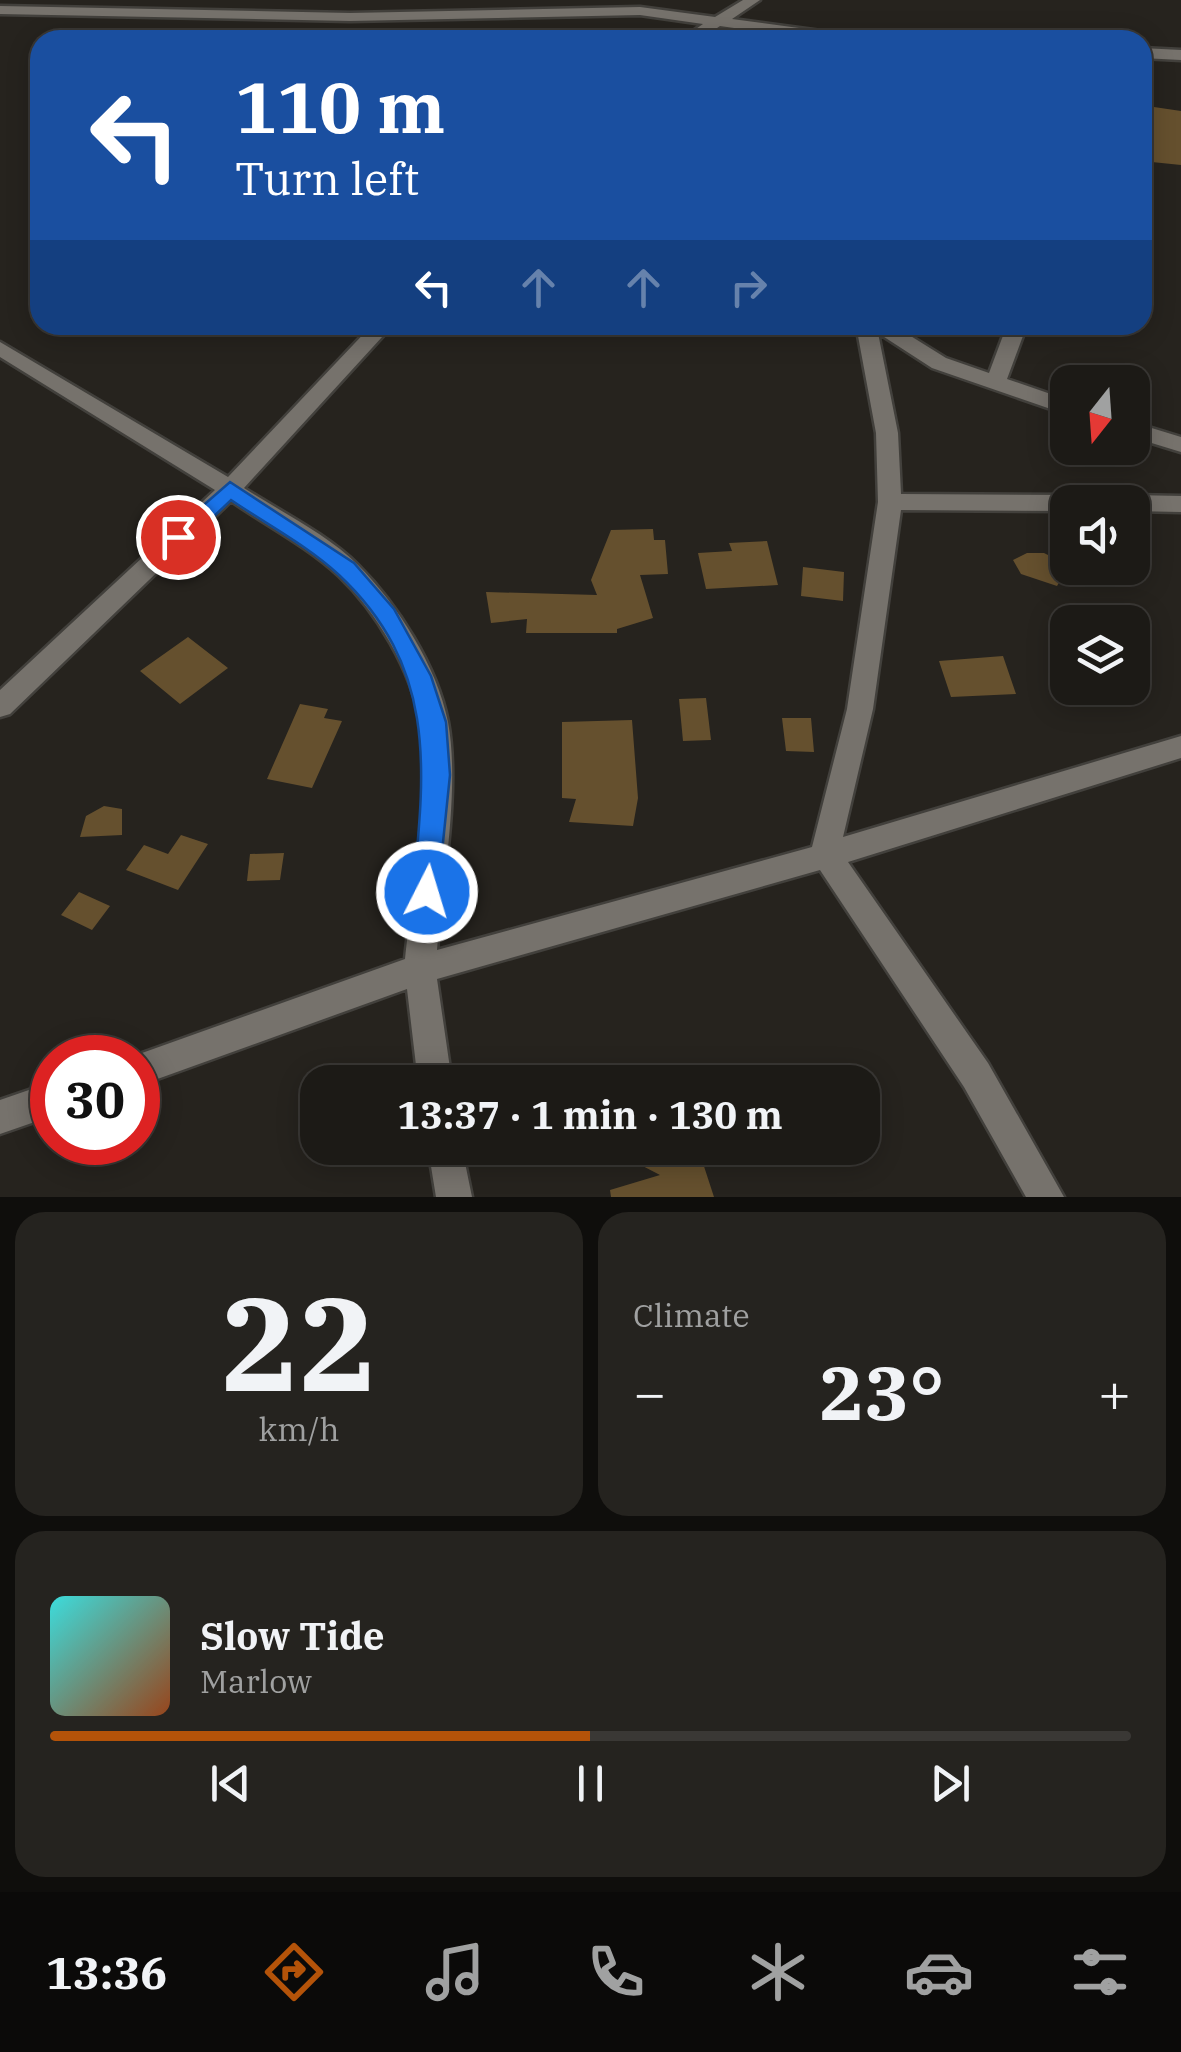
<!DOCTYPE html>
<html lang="en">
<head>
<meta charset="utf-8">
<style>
	:root { --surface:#1c1a16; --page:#25231f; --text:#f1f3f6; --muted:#a0a1a1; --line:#3a3835; --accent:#b45309 }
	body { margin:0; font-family:"IBM Plex Serif",serif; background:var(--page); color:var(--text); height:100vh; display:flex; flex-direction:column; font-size:38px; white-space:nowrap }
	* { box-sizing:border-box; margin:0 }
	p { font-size:32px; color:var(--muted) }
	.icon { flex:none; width:55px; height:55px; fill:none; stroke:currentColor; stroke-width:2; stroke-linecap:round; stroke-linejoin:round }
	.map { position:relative; height:1197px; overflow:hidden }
	.sheet { display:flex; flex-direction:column; gap:15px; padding:15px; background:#0f0e0c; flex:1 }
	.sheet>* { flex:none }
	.hud { position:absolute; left:30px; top:30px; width:1122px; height:305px; border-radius:30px; box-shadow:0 5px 25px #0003,0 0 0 2px var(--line); background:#1a4fa0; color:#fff; overflow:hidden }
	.needle { width:65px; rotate:197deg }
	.fabs { position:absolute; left:1050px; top:365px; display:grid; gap:20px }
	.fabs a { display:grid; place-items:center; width:100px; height:100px; border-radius:20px; background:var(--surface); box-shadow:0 5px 25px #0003,0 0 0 2px var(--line); font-size:50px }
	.speed { position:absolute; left:30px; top:1035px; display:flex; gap:20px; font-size:50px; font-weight:700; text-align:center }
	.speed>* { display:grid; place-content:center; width:130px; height:130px; border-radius:50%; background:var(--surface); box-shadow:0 5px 25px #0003,0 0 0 2px var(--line); line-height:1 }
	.speed .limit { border:15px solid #d22; background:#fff; color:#111 }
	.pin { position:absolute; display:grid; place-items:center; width:85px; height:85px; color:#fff; margin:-42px; border:5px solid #fff; border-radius:50%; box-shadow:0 2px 10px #0007 }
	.me { position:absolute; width:110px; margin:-55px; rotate:5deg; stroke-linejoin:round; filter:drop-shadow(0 0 8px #0008) }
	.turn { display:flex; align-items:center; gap:35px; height:210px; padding:0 40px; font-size:45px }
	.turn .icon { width:130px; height:130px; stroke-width:2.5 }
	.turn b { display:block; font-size:70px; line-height:85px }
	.lanes { display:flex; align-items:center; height:95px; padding:0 40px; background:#0003; justify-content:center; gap:50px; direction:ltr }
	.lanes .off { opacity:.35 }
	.big { font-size:75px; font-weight:700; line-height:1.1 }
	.sheet .tile { flex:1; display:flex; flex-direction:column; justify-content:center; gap:15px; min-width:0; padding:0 35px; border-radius:30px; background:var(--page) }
	.sheet .dial { align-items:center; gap:0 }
	.dial b { font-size:130px; line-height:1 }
	.song { display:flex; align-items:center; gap:30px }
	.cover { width:120px; height:120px; border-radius:15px; background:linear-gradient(135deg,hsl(180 70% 55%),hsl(20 70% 35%)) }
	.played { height:10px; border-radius:5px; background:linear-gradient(90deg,var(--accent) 50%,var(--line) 50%) }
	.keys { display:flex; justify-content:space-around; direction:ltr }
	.heat { display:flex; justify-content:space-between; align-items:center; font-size:55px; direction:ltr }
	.sheet .tiles { flex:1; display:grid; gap:15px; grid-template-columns:1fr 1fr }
	.tile:last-child { grid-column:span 2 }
	.trip { position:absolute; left:300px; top:1065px; width:580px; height:100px; border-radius:30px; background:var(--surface); box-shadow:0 5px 25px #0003,0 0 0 2px var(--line); font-weight:700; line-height:100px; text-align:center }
	.tab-bar { display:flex; height:160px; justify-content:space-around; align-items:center; background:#0b0a09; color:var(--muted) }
	.tab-bar .icon { width:70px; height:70px }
	.tab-bar .selected { color:var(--accent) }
	.tab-bar b { font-size:45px; color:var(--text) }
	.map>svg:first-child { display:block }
</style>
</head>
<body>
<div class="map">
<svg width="1181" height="1197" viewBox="0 0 1181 1197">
	<rect width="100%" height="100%" fill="#26231e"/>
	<path fill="#65502e" d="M 1154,107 L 1181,111 L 1181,165 L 1142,161 L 1142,108 Z
		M 653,529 L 654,540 L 665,540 L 668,574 L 640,575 L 653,618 L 617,629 L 617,633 L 526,633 L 527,619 L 491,623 L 486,592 L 597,595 L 591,580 L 611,530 Z
		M 767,541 L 778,585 L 706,589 L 698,553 L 732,551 L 729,543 Z
		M 1027,553 L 1044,553 L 1060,561 L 1066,571 L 1057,586 L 1021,574 L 1013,560 Z
		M 803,567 L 844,572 L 843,601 L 801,596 Z
		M 188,637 L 228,668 L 180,704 L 140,671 Z
		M 1003,656 L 1016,694 L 951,697 L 939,661 Z
		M 706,698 L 711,740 L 683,741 L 679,699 Z
		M 300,704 L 328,709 L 324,718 L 342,721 L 312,788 L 267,779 Z
		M 782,718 L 811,718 L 814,752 L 786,751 Z
		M 632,720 L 638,798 L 633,826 L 569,822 L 576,799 L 562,798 L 562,722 Z
		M 104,806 L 122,809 L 122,835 L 80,837 L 86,816 Z
		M 181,835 L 208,844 L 178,890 L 126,870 L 144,845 L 168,854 Z
		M 284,853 L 280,880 L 247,881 L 250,854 Z
		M 79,892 L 110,906 L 92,930 L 61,915 Z
		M 608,1148 L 698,1148 L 714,1197 L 611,1197 L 610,1190 L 660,1175 Z"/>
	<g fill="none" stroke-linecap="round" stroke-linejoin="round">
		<g stroke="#42403c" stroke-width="5">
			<path id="minor" d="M 743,0 L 760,0 L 732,19 L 851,35 L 859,40 L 818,40 L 720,26 L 699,40 L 680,40 L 703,24 L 640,15 L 350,21 L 0,14 L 0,6 L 350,13 L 640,7 L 715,17 Z
				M 1142,48 L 1181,50 L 1181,60 L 1142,58 Z
				M 372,325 L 393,325 L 244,488 C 281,512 327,534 358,565 C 397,604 437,666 448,722 C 460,787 443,882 437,950 L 812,847 L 847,709 L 878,502 L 876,433 L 856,325 L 893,325 L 946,358 L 989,373 L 1007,325 L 1027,325 L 1007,379 L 1068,400 L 1068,415 L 932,368 L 878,333 L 898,433 L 901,494 L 1068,495 L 1079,502 L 1068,502 L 1068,511 L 901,510 L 873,709 L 843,837 L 1181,736 L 1181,758 L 848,862 L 988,1063 L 1064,1197 L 1026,1197 L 964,1087 L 820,870 L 437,979 L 452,1082 L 418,1082 L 407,989 L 138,1086 L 138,1058 L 128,1058 L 405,959 C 412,892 432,786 420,722 C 412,671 376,611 339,576 C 308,547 266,525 231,501 L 10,714 L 0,717 L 0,690 L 215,490 L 0,357 L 0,342 L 228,477 Z
				M 1132,422 L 1181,437 L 1181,452 L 1132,437 Z
				M 1132,495 L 1181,496 L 1181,512 L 1132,511 L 1132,502 L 1121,502 Z
				M 52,1082 L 52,1116 L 0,1134 L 0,1100 Z
				M 428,1148 L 462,1148 L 472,1197 L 436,1197 Z"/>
		</g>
		<use href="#minor" fill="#76726c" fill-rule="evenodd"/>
	</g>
	<path fill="#1a73e8" stroke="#114b97" stroke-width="2.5" d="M 230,482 L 354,563 L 394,609 L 431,676 L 446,722 L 450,775 L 437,900 L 427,904 L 417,900 L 413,892 C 425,770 438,668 339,575 C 308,546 266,524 231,500 L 186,543 L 178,545 L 167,537 Z"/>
</svg>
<div class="fabs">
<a><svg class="needle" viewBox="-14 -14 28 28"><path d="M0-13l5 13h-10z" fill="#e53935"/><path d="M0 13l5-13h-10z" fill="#a0a1a1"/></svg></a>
<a><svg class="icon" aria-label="sound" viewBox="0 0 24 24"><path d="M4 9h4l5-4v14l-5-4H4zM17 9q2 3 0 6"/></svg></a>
<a><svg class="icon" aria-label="layers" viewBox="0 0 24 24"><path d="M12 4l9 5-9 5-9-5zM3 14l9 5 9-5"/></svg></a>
</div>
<div class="speed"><div class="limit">30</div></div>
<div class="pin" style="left:178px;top:537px;background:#d93025"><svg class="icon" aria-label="arrive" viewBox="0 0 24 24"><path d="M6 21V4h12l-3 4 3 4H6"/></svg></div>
<svg class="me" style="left:427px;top:892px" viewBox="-20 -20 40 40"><circle r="17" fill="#1a73e8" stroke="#fff" stroke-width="3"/><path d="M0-11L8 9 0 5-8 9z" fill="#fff"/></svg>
<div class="trip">13:37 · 1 min · 130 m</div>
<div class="hud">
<div class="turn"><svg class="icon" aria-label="left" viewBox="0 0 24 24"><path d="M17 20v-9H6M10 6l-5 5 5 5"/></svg><div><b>110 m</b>Turn left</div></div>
<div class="lanes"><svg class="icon" aria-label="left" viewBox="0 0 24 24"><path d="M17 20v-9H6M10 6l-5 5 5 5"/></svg><svg class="icon off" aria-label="ahead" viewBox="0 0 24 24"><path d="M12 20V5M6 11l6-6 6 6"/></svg><svg class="icon off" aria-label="ahead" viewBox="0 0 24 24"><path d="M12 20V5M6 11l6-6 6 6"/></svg><svg class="icon off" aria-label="right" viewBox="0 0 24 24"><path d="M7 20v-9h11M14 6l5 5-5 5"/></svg></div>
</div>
</div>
<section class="sheet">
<div class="tiles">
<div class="tile dial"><b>22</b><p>km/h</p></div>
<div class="tile"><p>Climate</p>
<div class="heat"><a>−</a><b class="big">23°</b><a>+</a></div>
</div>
<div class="tile">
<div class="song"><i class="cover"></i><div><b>Slow Tide</b><p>Marlow</p></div></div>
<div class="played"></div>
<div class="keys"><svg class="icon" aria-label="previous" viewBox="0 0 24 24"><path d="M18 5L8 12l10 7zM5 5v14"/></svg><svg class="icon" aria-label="pause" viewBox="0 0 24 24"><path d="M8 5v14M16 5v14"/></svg><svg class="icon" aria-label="next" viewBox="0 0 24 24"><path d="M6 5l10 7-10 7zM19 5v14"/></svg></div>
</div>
</div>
</section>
<nav class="tab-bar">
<b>13:36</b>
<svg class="icon selected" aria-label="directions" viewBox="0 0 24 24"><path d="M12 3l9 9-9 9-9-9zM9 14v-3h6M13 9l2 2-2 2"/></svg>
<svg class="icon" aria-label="music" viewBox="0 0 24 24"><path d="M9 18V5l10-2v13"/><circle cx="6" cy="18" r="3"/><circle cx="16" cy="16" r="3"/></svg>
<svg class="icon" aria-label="phone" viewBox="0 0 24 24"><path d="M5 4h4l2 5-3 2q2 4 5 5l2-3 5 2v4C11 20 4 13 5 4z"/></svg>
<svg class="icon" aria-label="climate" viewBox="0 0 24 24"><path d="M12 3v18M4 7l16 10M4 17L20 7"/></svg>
<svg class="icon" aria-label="car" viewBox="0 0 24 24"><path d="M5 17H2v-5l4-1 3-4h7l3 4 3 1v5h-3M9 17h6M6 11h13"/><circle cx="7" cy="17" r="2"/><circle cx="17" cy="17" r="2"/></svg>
<svg class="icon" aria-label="filters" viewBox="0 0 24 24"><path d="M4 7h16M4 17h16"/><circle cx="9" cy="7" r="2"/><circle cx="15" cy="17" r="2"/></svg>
</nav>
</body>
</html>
